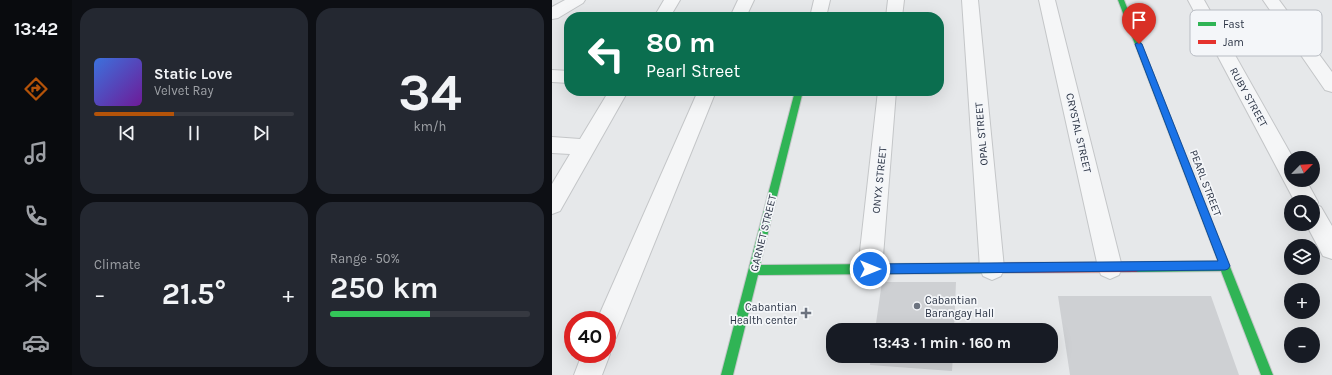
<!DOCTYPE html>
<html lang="en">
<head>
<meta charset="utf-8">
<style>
	:root { --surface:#171b24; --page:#242831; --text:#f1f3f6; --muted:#9ea1a6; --line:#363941; --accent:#b45309 }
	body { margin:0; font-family:Karla,sans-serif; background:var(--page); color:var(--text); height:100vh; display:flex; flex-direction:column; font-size:15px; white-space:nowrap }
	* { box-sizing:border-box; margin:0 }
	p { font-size:13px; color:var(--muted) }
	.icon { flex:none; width:22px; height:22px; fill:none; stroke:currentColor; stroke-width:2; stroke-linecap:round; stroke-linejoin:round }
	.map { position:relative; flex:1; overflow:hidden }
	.sheet { display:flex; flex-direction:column; gap:8px; padding:8px; background:#0d0f14; width:480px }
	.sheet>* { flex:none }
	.guide { position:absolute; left:12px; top:12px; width:380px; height:84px; border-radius:16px; box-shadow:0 4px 16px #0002; background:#0b6e4f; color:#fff; overflow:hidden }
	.needle { width:26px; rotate:66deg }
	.fabs { position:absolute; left:732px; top:151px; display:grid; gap:8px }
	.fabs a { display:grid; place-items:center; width:36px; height:36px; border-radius:50%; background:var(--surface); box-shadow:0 4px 16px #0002; font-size:20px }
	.speed { position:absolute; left:12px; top:311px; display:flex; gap:8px; font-size:20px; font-weight:700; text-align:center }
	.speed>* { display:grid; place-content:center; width:52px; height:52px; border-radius:50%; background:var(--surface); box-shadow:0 4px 16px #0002; line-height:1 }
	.speed .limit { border:6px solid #d22; background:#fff; color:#111 }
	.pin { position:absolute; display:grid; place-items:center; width:34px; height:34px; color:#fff; margin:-41px -17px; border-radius:50% 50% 50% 0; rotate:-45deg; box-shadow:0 0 4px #0007 }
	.pin .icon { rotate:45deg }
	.me { position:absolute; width:44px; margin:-22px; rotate:90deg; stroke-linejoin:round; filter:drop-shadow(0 0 3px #0008) }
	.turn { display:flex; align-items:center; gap:14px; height:84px; padding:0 16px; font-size:18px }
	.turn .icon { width:52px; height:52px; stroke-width:2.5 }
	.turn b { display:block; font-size:28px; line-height:34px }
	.big { font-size:30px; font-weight:700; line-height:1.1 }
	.sheet .tile { flex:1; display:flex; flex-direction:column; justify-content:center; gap:6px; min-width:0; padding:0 14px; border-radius:16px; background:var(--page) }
	.sheet .dial { align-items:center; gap:0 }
	.dial b { font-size:52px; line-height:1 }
	.song { display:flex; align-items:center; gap:12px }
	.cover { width:48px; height:48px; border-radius:6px; background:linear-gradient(135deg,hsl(220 70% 55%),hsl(280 70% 35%)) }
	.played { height:4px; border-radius:2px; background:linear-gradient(90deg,var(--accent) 40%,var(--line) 40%) }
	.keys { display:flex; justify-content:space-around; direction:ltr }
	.heat { display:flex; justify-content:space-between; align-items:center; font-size:22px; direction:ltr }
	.charge { height:6px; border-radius:3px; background:linear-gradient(90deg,#34c759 50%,var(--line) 0) }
	.sheet .tiles { flex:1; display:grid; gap:8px; grid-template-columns:repeat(2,1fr) }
	.trip { position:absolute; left:274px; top:323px; width:232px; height:40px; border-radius:16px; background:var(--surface); box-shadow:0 4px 16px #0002; font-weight:700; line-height:40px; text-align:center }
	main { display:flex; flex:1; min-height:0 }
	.menu { display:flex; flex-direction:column; width:72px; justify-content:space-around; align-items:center; background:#090b0e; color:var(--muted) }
	.menu .icon { width:28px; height:28px }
	.menu .current { color:var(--accent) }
	.menu b { font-size:18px; color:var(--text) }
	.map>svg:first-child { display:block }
</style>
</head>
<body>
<main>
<nav class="menu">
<b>13:42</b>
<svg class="icon current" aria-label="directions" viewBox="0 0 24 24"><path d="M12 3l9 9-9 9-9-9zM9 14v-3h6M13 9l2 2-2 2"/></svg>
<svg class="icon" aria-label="music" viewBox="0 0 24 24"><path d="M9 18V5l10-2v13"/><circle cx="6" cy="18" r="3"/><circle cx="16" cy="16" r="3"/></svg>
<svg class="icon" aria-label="phone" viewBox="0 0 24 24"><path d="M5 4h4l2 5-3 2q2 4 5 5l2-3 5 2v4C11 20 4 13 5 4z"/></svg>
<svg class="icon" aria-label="climate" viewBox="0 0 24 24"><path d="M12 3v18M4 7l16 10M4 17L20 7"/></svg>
<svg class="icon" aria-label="car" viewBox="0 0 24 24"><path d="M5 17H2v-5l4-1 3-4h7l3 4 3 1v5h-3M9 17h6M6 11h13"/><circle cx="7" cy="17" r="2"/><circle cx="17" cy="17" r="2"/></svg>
</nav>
<section class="sheet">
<div class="tiles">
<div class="tile">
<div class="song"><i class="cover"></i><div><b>Static Love</b><p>Velvet Ray</p></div></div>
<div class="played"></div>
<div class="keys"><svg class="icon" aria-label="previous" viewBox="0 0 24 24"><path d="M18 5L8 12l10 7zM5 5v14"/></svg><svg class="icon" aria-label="pause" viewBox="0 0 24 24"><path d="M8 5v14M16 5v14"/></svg><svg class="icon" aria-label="next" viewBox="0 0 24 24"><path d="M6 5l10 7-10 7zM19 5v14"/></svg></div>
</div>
<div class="tile dial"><b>34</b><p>km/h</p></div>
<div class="tile"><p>Climate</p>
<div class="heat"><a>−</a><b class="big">21.5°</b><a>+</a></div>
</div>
<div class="tile"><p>Range · 50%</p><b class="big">250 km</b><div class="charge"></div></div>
</div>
</section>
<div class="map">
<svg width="780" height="375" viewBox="0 0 780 375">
	<rect width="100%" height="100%" fill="#e6e8ea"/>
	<path fill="#ced0d3" d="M 330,282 L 404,282 L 402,330 L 323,330 Z
		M 506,296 L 659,296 L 687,375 L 518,375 Z
		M 319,356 L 401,356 L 400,371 L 318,365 Z"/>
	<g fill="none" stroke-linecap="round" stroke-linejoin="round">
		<g stroke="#c4c6c8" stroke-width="2">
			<path id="street" d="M 13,0 L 33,0 L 31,3 L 6,18 L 0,19 L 0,7 Z
				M 112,0 L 128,0 L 118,17 L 102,17 Z
				M 186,0 L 202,0 L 194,17 L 178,17 Z
				M 262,0 L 278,0 L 274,17 L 258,17 Z
				M 336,0 L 352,0 L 350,17 L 334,17 Z
				M 410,0 L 426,0 L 452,268 L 449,276 L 440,280 L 431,276 L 428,268 Z
				M 487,0 L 503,0 L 570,267 L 567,275 L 558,279 L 549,275 L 546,267 Z
				M 636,0 L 652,0 L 741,158 L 739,158 L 739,180 L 754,180 L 766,202 L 765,205 L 769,207 L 780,226 L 780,259 L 771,256 L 754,224 L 761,224 L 761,202 L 743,202 Z
				M 711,0 L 727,0 L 780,72 L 780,92 L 773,90 Z
				M 0,70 L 17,71 L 17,83 L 0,82 Z
				M 57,91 L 76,91 L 8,211 L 0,214 L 0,184 L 18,154 L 0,153 L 0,137 L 28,139 Z
				M 146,91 L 164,91 L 64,338 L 55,342 L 55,320 L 45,320 Z
				M 326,91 L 344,91 L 330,269 L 327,277 L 318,281 L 309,277 L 306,269 Z
				M 55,347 L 58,354 L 50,375 L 22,375 L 30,354 L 55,354 Z"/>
		</g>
		<g stroke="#c4c6c8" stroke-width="2">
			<path id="fast" d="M 566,0 L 572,0 L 721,375 L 709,375 L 669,271 L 584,272 L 580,270 L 579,267 L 580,264 L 584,262 L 666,261 Z
				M 243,91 L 251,91 L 208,265 L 444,263 L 448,265 L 449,268 L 448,271 L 444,273 L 206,275 L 181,375 L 169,375 Z"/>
		</g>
		<g stroke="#c4c6c8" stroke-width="2">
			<path id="jam" d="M 584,262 L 588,264 L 589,267 L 588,270 L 584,272 L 444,273 L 440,271 L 439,268 L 440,265 L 444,263 Z"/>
		</g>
		<use href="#street" fill="#f5f6f7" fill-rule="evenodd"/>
		<use href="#fast" fill="#30b455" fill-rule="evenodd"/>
		<use href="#jam" fill="#e5322d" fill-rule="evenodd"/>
	</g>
	<path fill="#1a73e8" stroke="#114b97" d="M 587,42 L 590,44 L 678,266 L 676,269 L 673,270 L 318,274 L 314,272 L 313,269 L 314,265 L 318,264 L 666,261 L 583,44 Z"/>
	<g fill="#6c737f" stroke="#f4f6f9" stroke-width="1.5">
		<circle cx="365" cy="306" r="4"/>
		<path d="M252 307h4v4h4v4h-4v4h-4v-4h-4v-4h4z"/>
	</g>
	<g text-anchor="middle" stroke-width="3.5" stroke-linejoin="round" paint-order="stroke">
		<g font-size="11" fill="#2b3445" stroke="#f4f6f9">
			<text transform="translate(697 97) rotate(61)" y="4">RUBY STREET</text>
			<text transform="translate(527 133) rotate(77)" y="4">CRYSTAL STREET</text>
			<text transform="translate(429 134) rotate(-95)" y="4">OPAL STREET</text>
			<text transform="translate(327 180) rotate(-84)" y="4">ONYX STREET</text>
			<text transform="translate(654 183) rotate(69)" y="4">PEARL STREET</text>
			<text transform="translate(211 233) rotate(-76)" y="4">GARNET STREET</text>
		</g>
		<g font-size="11" fill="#2b3445" stroke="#f4f6f9" text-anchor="start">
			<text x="373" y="304">Cabantian<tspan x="373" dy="13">Barangay Hall</tspan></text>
			<text x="245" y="311" text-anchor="end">Cabantian<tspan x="245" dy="13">Health center</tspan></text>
		</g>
	</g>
	<rect x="638" y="10" width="132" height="46" rx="6" fill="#f4f6f9" stroke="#b8bcc3" stroke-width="1"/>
	<rect x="646" y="22" width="18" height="4" fill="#30b455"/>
	<rect x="646" y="40" width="18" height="4" fill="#e5322d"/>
	<g font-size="11" fill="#2b3445">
		<text x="671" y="28">Fast</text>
		<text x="671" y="46">Jam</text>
	</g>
</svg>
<div class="fabs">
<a><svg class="needle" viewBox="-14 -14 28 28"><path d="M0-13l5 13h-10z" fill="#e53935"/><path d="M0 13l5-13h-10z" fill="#9ea1a6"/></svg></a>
<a><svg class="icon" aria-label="search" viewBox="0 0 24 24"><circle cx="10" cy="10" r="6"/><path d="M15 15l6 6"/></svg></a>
<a><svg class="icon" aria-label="layers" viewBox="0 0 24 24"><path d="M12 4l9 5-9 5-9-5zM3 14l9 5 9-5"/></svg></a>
<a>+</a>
<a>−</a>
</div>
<div class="speed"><div class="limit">40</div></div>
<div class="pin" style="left:587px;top:44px;background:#d93025"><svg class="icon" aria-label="arrive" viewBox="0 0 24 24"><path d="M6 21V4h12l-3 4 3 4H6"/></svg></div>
<svg class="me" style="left:318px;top:269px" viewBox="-20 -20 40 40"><circle r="17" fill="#1a73e8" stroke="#fff" stroke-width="3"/><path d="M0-11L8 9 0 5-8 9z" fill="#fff"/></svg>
<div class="trip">13:43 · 1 min · 160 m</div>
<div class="guide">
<div class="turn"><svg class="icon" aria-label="left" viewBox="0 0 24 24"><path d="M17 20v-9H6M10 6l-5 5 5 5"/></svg><div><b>80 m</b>Pearl Street</div></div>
</div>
</div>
</main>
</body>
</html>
